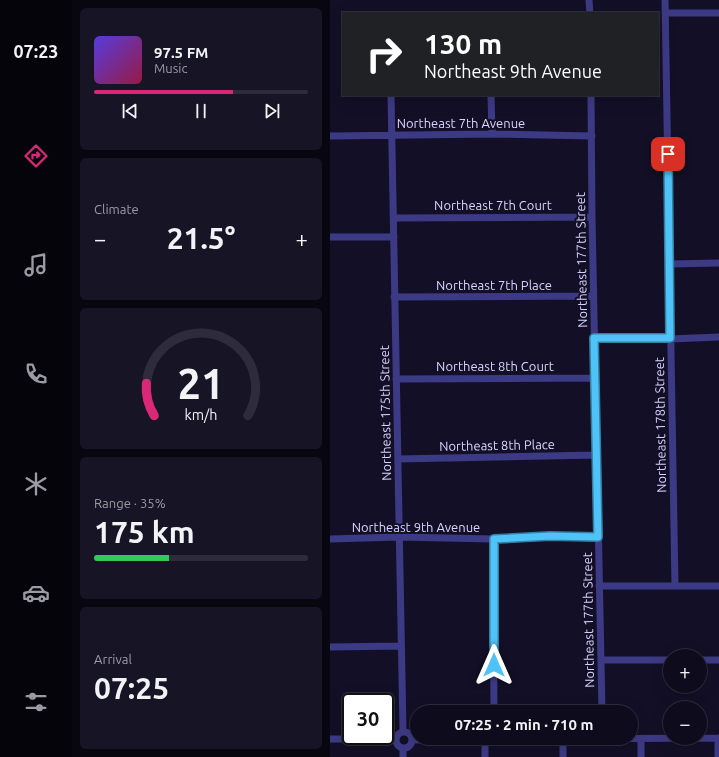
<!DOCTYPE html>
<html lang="en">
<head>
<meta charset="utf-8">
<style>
	:root { --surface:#0e0b1c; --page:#171425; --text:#f1f3f6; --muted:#9b9ba3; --line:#2e2b3b; --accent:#db2777 }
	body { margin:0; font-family:Ubuntu,sans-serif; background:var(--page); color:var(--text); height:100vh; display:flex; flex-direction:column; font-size:15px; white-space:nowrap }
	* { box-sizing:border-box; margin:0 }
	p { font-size:13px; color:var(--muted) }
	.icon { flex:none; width:22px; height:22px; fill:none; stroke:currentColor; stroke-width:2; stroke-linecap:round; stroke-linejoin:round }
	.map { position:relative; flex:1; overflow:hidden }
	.details { display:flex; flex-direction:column; gap:8px; padding:8px; background:#08060f; width:258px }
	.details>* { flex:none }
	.hud { position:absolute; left:12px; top:12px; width:317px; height:84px; border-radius:0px; box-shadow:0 4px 16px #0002,0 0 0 1px var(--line); background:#202124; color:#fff; overflow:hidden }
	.buttons { position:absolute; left:333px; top:649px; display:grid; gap:8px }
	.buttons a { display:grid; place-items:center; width:44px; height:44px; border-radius:50%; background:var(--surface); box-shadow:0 4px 16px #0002,0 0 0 1px var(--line); font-size:20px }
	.speed { position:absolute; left:12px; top:693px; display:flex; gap:8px; font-size:20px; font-weight:700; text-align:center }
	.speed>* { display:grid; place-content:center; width:52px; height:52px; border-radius:50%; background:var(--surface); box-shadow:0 4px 16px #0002,0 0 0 1px var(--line); line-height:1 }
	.speed .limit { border:2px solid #111; border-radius:6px; background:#fff; color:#111 }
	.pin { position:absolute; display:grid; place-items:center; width:34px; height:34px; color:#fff; margin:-17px; border-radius:8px; box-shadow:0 2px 6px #0006 }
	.me { position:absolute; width:44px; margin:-22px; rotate:0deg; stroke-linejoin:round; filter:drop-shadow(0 0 3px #0008) }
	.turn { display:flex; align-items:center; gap:14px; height:84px; padding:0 16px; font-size:18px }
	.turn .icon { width:52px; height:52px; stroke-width:2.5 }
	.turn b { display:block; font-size:28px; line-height:34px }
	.big { font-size:30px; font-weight:600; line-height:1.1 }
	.details .widget { flex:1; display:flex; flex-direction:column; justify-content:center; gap:6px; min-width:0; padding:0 14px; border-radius:6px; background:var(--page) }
	.details .dial { align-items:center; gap:0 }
	.dial svg { height:104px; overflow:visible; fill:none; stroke:var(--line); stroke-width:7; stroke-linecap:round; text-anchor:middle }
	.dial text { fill:var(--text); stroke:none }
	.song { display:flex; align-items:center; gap:12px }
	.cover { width:48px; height:48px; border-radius:6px; background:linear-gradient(135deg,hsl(250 70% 55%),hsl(340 70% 35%)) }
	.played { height:4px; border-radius:2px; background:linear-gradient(90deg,var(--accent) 65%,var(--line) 65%) }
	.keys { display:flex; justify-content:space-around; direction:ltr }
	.heat { display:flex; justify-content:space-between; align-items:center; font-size:22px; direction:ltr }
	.charge { height:6px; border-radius:3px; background:linear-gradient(90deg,#34c759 35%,var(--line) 0) }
	.trip { position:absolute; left:80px; top:705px; width:228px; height:40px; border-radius:20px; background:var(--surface); box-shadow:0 4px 16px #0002,0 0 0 1px var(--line); font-weight:600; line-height:40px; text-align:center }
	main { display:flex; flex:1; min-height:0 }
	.menu { display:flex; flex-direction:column; width:72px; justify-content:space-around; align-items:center; background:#06040b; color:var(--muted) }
	.menu .icon { width:28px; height:28px }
	.menu .active { color:var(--accent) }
	.menu b { font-size:18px; color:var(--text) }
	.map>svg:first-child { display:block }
</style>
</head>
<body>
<main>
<nav class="menu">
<b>07:23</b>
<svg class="icon active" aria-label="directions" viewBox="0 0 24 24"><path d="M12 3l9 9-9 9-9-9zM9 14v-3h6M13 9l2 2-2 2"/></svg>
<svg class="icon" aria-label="music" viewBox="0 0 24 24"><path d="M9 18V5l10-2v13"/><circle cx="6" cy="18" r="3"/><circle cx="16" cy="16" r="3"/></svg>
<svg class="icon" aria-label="phone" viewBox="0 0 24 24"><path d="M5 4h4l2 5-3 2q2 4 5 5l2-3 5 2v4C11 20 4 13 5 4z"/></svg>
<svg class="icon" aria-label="climate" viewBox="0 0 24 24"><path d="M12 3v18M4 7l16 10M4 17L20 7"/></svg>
<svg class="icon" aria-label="car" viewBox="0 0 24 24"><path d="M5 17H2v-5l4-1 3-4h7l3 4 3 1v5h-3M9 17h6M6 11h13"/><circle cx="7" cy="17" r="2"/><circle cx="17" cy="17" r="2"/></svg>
<svg class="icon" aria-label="filters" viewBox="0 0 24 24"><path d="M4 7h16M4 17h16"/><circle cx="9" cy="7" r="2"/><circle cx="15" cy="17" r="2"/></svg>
</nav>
<section class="details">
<div class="widget">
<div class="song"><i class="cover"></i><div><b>97.5 FM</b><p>Music</p></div></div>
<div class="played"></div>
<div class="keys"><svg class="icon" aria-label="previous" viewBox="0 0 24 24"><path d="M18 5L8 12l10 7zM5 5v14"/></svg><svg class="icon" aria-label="pause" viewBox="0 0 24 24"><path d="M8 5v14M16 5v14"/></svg><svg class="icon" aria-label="next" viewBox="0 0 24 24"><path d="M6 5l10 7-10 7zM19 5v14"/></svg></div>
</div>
<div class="widget"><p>Climate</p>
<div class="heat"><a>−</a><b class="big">21.5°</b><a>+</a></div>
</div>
<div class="widget dial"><svg viewBox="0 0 100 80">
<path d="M14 69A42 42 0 1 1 86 69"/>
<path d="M14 69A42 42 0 0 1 8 44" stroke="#db2777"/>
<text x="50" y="56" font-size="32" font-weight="700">21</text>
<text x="50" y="72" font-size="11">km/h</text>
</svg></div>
<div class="widget"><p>Range · 35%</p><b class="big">175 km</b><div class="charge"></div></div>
<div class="widget"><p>Arrival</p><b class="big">07:25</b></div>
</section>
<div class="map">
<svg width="389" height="757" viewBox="0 0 389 757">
	<rect width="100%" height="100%" fill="#130f26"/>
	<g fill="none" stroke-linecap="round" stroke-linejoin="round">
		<path stroke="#3d3a85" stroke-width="7" d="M 259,0 L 260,13
			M 335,0 L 345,586
			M 335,13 L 389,13
			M 61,95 L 73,731
			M 161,95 L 162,134
			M 261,95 L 262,217 L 272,712
			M 0,136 L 162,134 L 262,136
			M 64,218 L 262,217
			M 0,237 L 64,237
			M 340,264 L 389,263
			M 64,297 L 263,296
			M 264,338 L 340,339 L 389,337
			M 66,379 L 265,378
			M 68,459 L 266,455
			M 0,539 L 69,537 L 163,539 L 220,536 L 268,537
			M 163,539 L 164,712
			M 269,586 L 389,586
			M 0,647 L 71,646
			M 271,660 L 340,660
			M 370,660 L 389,660
			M66 740a8 8 0 1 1 16 0a8 8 0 1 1-16 0Z
			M 388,738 L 388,757
			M 0,739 L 65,739
			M 311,739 L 311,757
			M 82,740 L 389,738
			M 155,740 L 155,757
			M 233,740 L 233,757
			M 73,748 L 73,757"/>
	</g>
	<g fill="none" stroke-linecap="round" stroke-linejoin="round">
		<g stroke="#337fa1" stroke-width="10">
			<path id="route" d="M 164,665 L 164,539 L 220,536 L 268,537 L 264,338 L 340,338 L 338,154"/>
		</g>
		<use href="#route" stroke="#4fc3f7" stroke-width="7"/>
	</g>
	<g text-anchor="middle" stroke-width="4" stroke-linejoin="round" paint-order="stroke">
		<g font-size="13" fill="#d9d4ff" stroke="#130f26">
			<text x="131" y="128">Northeast 7th Avenue</text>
			<text x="163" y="210">Northeast 7th Court</text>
			<text transform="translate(251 260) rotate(-91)" y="5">Northeast 177th Street</text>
			<text x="164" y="290">Northeast 7th Place</text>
			<text x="165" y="371">Northeast 8th Court</text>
			<text transform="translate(55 413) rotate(-91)" y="5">Northeast 175th Street</text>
			<text transform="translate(330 425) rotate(-91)" y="5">Northeast 178th Street</text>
			<text transform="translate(167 445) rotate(-1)" y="5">Northeast 8th Place</text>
			<text x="86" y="532">Northeast 9th Avenue</text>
			<text transform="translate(258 620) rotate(-91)" y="5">Northeast 177th Street</text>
		</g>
	</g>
</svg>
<div class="buttons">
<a>+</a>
<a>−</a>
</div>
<div class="speed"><div class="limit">30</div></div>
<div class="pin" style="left:338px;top:154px;background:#d93025"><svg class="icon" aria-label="arrive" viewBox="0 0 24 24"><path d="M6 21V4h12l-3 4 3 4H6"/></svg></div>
<svg class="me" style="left:164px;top:665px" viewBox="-20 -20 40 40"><path d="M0-17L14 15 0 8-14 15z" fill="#4fc3f7" stroke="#fff" stroke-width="4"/></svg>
<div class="trip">07:25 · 2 min · 710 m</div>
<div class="hud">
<div class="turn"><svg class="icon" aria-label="right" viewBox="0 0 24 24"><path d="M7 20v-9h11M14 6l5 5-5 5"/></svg><div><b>130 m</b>Northeast 9th Avenue</div></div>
</div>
</div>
</main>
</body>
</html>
